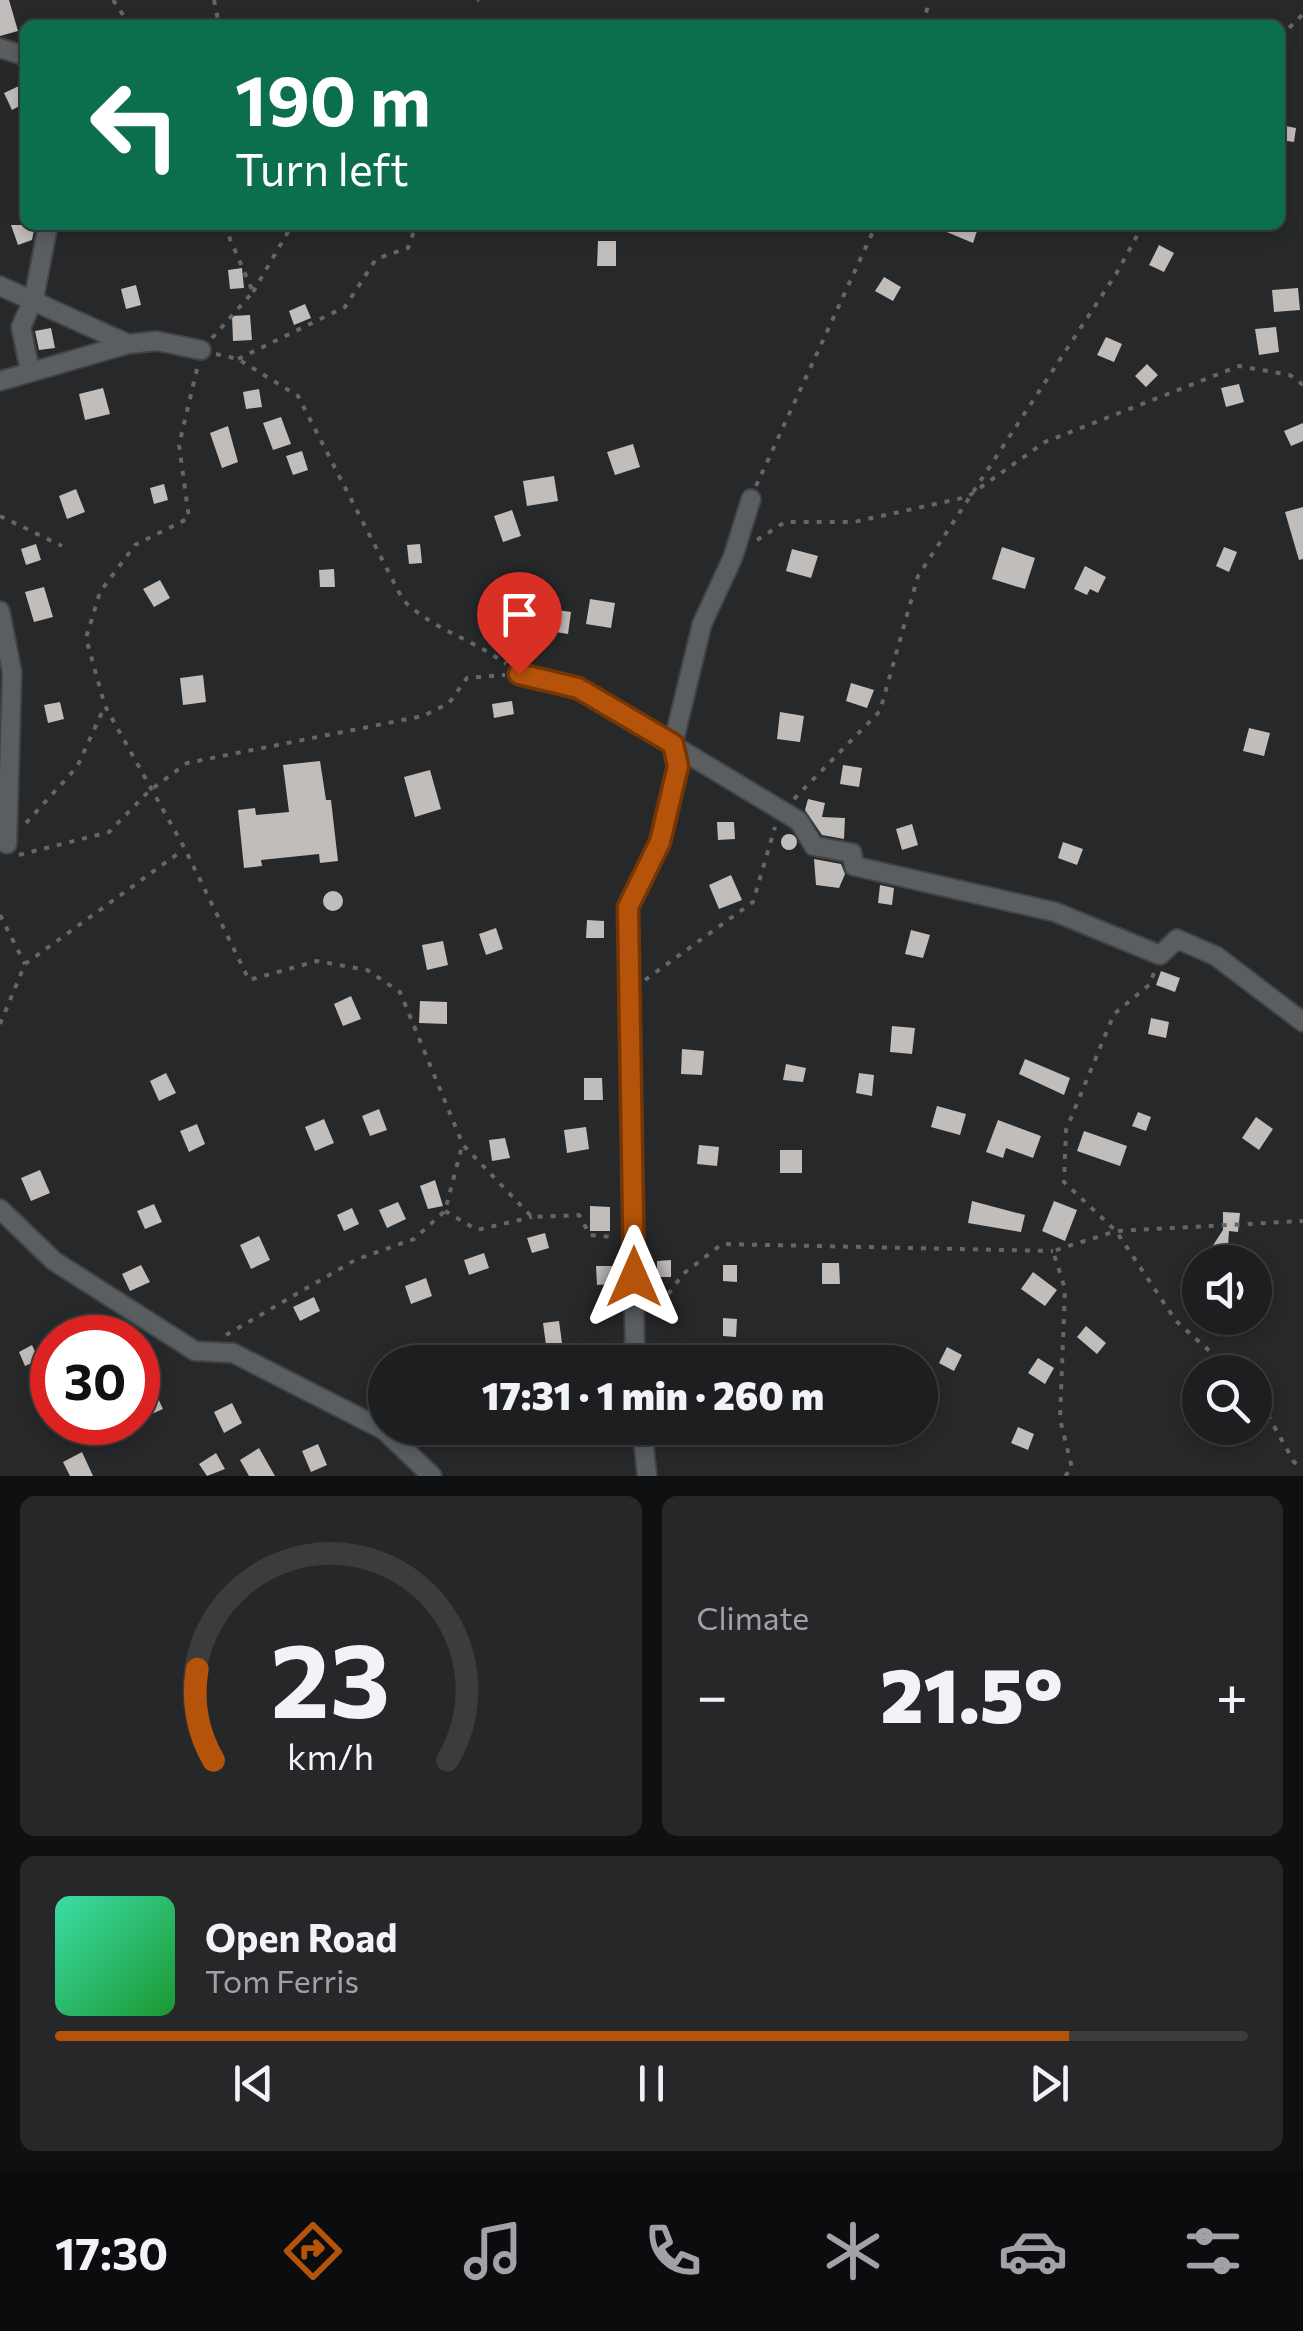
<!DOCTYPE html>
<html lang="en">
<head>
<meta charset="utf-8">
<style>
	:root { --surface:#1c1e20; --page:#252729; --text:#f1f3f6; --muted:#a0a2a5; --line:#3a3c3e; --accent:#b45309 }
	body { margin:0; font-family:Commissioner,sans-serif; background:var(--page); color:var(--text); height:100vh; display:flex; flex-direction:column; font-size:38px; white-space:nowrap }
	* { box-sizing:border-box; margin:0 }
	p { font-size:32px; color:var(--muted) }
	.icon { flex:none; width:55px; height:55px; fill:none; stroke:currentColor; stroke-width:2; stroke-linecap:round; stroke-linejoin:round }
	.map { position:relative; height:1476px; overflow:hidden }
	.drawer { display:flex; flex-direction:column; gap:20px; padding:20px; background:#0f1012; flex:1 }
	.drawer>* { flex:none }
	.hud { position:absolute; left:20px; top:20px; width:1265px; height:210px; border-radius:15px; box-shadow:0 5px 15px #0003,0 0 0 2px var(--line); background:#0b6e4f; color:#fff; overflow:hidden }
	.buttons { position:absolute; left:1182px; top:1245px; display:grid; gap:20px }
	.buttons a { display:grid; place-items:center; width:90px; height:90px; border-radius:50%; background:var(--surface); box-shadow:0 5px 15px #0003,0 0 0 2px var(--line); font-size:50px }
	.speed { position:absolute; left:30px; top:1315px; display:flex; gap:20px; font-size:50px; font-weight:700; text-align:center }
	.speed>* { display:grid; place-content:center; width:130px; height:130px; border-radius:50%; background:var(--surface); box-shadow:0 5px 15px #0003,0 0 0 2px var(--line); line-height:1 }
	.speed .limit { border:15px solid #d22; background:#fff; color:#111 }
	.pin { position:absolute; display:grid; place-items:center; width:85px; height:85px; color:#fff; margin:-102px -42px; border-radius:50% 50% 50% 0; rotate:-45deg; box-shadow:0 0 10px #0007 }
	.pin .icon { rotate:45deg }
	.me { position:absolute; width:110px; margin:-55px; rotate:0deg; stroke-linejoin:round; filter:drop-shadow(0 0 8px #0008) }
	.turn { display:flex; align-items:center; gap:35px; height:210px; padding:0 50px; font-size:45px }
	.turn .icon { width:130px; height:130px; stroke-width:2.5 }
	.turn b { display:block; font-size:70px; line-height:85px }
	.big { font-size:75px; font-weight:800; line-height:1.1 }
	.drawer .card { flex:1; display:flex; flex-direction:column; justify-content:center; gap:15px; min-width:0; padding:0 35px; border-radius:15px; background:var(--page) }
	.drawer .dial { align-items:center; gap:0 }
	.dial svg { height:260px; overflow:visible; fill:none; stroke:var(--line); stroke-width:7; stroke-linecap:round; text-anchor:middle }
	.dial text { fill:var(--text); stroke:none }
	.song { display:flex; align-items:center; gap:30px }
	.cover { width:120px; height:120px; border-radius:15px; background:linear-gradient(135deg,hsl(160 70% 55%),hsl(130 70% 35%)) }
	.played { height:10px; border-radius:5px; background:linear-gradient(90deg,var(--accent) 85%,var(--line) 85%) }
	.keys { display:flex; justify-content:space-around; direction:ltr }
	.heat { display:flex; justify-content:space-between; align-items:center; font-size:55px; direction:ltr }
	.drawer .tiles { flex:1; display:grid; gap:20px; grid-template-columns:1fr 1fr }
	.card:last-child { grid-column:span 2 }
	.trip { position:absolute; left:368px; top:1345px; width:570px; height:100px; border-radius:50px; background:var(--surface); box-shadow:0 5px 15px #0003,0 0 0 2px var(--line); font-weight:800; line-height:100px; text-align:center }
	.tabs { display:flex; height:160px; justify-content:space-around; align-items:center; background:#0b0c0d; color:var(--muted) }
	.tabs .icon { width:70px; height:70px }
	.tabs .selected { color:var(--accent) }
	.tabs b { font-size:45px; color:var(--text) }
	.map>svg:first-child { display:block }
</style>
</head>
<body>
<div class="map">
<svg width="1303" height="1476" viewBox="0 0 1303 1476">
	<rect width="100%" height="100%" fill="#26282a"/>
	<path fill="#c1bdba" d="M 0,0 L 9,0 L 18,31 L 0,36 Z
		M 19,86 L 25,103 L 12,110 L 4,93 Z
		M 1280,125 L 1296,128 L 1294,142 L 1280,140 Z
		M 11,225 L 35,225 L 32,240 L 18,245 Z
		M 930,225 L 979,225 L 973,243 Z
		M 598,241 L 616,241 L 616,266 L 597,266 Z
		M 1159,245 L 1174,253 L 1164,272 L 1149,265 Z
		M 242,268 L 244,288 L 230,289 L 228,270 Z
		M 884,277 L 901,287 L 893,301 L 875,291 Z
		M 136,285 L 141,305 L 126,309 L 121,289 Z
		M 1298,288 L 1300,310 L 1274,312 L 1272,290 Z
		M 305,304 L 311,318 L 294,325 L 289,311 Z
		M 250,315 L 252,340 L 233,341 L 232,316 Z
		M 1276,327 L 1279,352 L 1259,355 L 1255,329 Z
		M 51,328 L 55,348 L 39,350 L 35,331 Z
		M 1106,337 L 1122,344 L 1114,362 L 1097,355 Z
		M 1147,364 L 1158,375 L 1146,387 L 1135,376 Z
		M 1239,384 L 1244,402 L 1226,407 L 1221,388 Z
		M 103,388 L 110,414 L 85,420 L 79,394 Z
		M 259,389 L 262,407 L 246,409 L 243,392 Z
		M 281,417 L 291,444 L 273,450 L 263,423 Z
		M 1303,423 L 1303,441 L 1291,446 L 1284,431 Z
		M 228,426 L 238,462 L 222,468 L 210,433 Z
		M 633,444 L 640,467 L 615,475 L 607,452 Z
		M 302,451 L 308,470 L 293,475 L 286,456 Z
		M 554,476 L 558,501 L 527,506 L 523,481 Z
		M 164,484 L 168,500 L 154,504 L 150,488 Z
		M 76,489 L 85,512 L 67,519 L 59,496 Z
		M 1303,507 L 1303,559 L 1299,560 L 1285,512 Z
		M 512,510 L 521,536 L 503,542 L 494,516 Z
		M 36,544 L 41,560 L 26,565 L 21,549 Z
		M 420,544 L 422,563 L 409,564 L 407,545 Z
		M 1002,547 L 1035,558 L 1025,589 L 992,579 Z
		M 1224,547 L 1237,552 L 1229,572 L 1216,566 Z
		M 792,549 L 818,556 L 811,578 L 786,571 Z
		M 1085,566 L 1106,577 L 1098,593 L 1090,589 L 1087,595 L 1074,589 Z
		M 334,569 L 335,587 L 320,587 L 319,570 Z
		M 160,580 L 170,598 L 154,607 L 143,589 Z
		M 44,587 L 53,617 L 34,622 L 25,592 Z
		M 590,599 L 615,603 L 611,628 L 586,624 Z
		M 536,607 L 571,612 L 568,634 L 533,628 Z
		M 203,675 L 206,702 L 183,705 L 180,678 Z
		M 851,683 L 874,690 L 867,708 L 846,701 Z
		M 512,701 L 514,714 L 494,718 L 492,704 Z
		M 60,702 L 64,719 L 48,723 L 44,705 Z
		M 780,712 L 804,716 L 800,742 L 777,739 Z
		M 1249,728 L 1270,733 L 1264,756 L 1243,751 Z
		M 320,761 L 326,800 L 331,800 L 338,861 L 320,863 L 319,854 L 261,860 L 262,866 L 244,868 L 238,810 L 255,808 L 256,815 L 289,812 L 283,765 Z
		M 843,765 L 862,768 L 859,787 L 840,784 Z
		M 430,770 L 441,809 L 415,817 L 404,777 Z
		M 808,799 L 825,803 L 822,817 L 845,818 L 844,839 L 822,835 L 805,810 Z
		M 717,822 L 734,822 L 735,839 L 718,840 Z
		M 912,824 L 918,845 L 902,850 L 896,829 Z
		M781 842a8 8 0 1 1 16 0a8 8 0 1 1-16 0Z
		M 1063,842 L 1083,849 L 1077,865 L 1058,858 Z
		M 814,859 L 841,864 L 845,874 L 839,888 L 816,885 Z
		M 731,875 L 742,900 L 719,909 L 709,885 Z
		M 880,885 L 894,888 L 892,905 L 878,903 Z
		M323 901a10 10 0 1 1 20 0a10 10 0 1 1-20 0Z
		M 587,920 L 604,921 L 604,938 L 586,938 Z
		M 496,928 L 503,949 L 486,955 L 479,934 Z
		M 911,930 L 930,935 L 923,958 L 905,954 Z
		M 443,941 L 448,965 L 427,970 L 422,945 Z
		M 1161,971 L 1180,978 L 1175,992 L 1156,985 Z
		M 351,996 L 361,1019 L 343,1026 L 334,1004 Z
		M 420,1001 L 447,1002 L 447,1024 L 419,1023 Z
		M 1151,1018 L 1169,1022 L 1166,1038 L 1148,1034 Z
		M 892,1026 L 915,1028 L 912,1054 L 890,1052 Z
		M 682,1049 L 704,1051 L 702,1075 L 681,1074 Z
		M 1025,1059 L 1070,1078 L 1064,1095 L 1019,1074 Z
		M 786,1064 L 806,1068 L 803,1082 L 783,1080 Z
		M 166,1073 L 176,1093 L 159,1101 L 150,1081 Z
		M 859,1073 L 874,1075 L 872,1096 L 856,1093 Z
		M 584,1078 L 602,1078 L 603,1100 L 584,1100 Z
		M 937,1106 L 966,1114 L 960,1135 L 931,1127 Z
		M 379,1109 L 387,1130 L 370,1136 L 362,1116 Z
		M 1138,1112 L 1151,1117 L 1146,1131 L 1132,1126 Z
		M 1256,1117 L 1273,1129 L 1259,1150 L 1242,1138 Z
		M 324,1119 L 334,1143 L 315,1151 L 305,1127 Z
		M 998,1120 L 1041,1136 L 1033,1158 L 1006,1148 L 1003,1158 L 986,1152 Z
		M 197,1124 L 205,1144 L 189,1152 L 180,1131 Z
		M 586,1127 L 589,1149 L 567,1153 L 564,1130 Z
		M 1084,1131 L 1127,1146 L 1120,1166 L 1077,1151 Z
		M 505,1138 L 510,1158 L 492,1161 L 489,1140 Z
		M 699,1145 L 719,1147 L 717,1166 L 697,1164 Z
		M 780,1150 L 802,1150 L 802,1173 L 780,1173 Z
		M 40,1170 L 50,1193 L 31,1201 L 21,1178 Z
		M 435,1180 L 443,1206 L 428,1209 L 420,1186 Z
		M 972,1201 L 1025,1215 L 1021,1232 L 968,1223 Z
		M 1054,1201 L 1077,1210 L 1065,1241 L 1042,1231 Z
		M 398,1202 L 406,1219 L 387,1228 L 379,1210 Z
		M 154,1204 L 162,1222 L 145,1229 L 137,1211 Z
		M 590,1206 L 610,1207 L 610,1231 L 590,1231 Z
		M 352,1208 L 359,1224 L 344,1231 L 337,1215 Z
		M 1223,1212 L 1240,1213 L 1238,1232 L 1229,1231 L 1227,1262 L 1202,1262 L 1223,1230 Z
		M 545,1233 L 549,1248 L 532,1253 L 527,1238 Z
		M 259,1236 L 270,1260 L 251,1269 L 240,1245 Z
		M 484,1253 L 489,1268 L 469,1275 L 464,1260 Z
		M 671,1260 L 671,1277 L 657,1277 L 657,1261 Z
		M 822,1263 L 839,1263 L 840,1284 L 822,1284 Z
		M 141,1265 L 150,1282 L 130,1291 L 122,1274 Z
		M 723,1265 L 737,1265 L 737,1282 L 723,1281 Z
		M 596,1266 L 612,1266 L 613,1284 L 597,1285 Z
		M 1033,1272 L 1057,1290 L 1045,1306 L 1021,1289 Z
		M 426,1278 L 432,1296 L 411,1304 L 405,1286 Z
		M 314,1297 L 320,1311 L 300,1321 L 293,1307 Z
		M 723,1318 L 737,1319 L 736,1337 L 723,1336 Z
		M 559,1321 L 562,1343 L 546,1345 L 543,1323 Z
		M 1086,1326 L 1106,1343 L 1097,1354 L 1077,1337 Z
		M 32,1345 L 39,1360 L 25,1366 L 19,1352 Z
		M 947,1347 L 962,1355 L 954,1371 L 939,1363 Z
		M 1038,1358 L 1054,1368 L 1045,1384 L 1028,1373 Z
		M 154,1390 L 163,1409 L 138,1420 L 138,1397 Z
		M 232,1403 L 242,1423 L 224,1433 L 214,1412 Z
		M 1018,1427 L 1034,1434 L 1028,1450 L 1011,1443 Z
		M 318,1444 L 327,1465 L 311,1472 L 302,1451 Z
		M 259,1448 L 275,1476 L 249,1476 L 240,1460 Z
		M 82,1452 L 93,1476 L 70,1476 L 63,1462 Z
		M 216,1453 L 225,1469 L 207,1476 L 199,1464 Z"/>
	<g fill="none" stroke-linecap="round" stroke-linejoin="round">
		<g stroke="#414345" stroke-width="22">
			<path id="street" d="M 0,48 L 25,56
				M 0,286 L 128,344 L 157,341 L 201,350
				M 30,371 L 21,327 L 34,298 L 48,225
				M 0,381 L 128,344
				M 0,611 L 12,672 L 7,844
				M 519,674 L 578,688 L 799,821 L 814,846 L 852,853 L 854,866 L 1055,912 L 1160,955 L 1177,939 L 1216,956 L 1303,1022
				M 0,1209 L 54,1261 L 195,1351 L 233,1353 L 384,1430 L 432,1476
				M 635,1362 L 628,907 L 660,842 L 678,766 L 673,744 L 702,624 L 733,557 L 751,499
				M 642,1428 L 647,1476"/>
		</g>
		<path stroke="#646667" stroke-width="4" stroke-dasharray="5 8" stroke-linecap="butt" d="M 113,0 L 130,25
			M 214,0 L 219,25
			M 478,0 L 479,1
			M 922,25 L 930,0
			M 1280,37 L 1303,14
			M 253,292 L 292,225
			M 212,338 L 253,292 L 224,225
			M 216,354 L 238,359 L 298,396 L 403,600 C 435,631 471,638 506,664
			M 238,359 L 345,307 L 376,259 L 408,248 L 416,225
			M 197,369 L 179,445 L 189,518 L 135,545 L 100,592 L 86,638 L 105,706 L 185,849 L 249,980 L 317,961 L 367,970 L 400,992 L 463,1145 L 532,1217 L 579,1215 L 590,1235 L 614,1237
			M 756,486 L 876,225
			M 0,516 L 62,546
			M 757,540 L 785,522 L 854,522 L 967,497 L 1045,442 L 1239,366 L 1290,375 L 1303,385
			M 794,799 L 880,711 L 918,576 L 1116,274 L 1143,225
			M 26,823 L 77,767 L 104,708
			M 19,855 L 109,832 L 149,791 L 187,763 L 423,716 L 449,703 L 467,678 L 505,675
			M 0,915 L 25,964
			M 1154,973 L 1149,985 L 1114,1014 L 1066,1130 L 1064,1182 L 1116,1231 L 1176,1321 L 1233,1372
			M 645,980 L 753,902 L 775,827
			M 0,1024 L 25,964 L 183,850
			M 445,1211 L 477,1230 L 532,1217
			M 653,1315 L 683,1274 L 722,1244 L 1053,1251
			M 226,1335 L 355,1260 L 414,1239 L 445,1211 L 462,1146
			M 1255,1392 L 1294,1462 L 1303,1468
			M 1065,1476 L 1072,1468 L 1060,1419 L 1065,1289 L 1053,1251 L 1116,1231 L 1303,1221"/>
		<use href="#street" stroke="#5b5e61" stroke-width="18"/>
	</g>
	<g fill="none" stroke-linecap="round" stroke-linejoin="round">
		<g stroke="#753606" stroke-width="25">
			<path id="route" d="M 519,674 L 578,688 L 673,744 L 678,766 L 660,842 L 628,907 L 634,1277"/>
		</g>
		<use href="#route" stroke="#b45309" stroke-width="18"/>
	</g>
</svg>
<div class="buttons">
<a><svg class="icon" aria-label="sound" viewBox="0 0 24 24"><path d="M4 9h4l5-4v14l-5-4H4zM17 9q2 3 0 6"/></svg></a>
<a><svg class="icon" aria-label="search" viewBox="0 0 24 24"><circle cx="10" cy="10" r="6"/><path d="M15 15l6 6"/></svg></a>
</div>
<div class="speed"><div class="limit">30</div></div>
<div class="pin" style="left:519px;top:674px;background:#d93025"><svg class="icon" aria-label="arrive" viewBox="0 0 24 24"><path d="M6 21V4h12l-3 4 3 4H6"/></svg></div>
<svg class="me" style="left:634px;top:1277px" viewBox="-20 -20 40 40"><path d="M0-17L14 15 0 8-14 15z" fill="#b45309" stroke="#fff" stroke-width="4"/></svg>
<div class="trip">17:31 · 1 min · 260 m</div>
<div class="hud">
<div class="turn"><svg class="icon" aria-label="left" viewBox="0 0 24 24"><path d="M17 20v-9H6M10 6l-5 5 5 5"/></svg><div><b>190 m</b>Turn left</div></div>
</div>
</div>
<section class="drawer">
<div class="tiles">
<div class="card dial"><svg viewBox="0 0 100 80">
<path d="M14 69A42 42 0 1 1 86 69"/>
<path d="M14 69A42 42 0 0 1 9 41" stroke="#b45309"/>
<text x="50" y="56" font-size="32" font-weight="700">23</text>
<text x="50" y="72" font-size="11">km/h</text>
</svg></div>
<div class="card"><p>Climate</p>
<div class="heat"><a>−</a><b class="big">21.5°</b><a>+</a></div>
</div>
<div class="card">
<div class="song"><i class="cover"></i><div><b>Open Road</b><p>Tom Ferris</p></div></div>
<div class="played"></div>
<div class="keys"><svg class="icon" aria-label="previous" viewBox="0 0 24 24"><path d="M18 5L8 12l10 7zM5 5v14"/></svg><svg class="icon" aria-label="pause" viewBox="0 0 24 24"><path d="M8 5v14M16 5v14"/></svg><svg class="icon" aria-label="next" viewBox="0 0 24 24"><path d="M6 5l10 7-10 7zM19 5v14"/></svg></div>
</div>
</div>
</section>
<nav class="tabs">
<b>17:30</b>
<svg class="icon selected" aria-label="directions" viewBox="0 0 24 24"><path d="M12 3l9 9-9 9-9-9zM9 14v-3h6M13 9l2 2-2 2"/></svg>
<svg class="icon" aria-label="music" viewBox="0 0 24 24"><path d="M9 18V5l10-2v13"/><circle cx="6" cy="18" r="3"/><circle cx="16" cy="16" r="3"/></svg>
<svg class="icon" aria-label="phone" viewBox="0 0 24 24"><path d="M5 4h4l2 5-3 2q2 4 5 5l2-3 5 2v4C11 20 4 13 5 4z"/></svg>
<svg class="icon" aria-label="climate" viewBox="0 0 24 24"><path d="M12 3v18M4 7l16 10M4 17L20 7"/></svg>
<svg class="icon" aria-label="car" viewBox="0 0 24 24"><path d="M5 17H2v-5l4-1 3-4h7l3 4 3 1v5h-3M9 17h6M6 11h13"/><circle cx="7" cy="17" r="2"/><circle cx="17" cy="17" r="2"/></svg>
<svg class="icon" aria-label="filters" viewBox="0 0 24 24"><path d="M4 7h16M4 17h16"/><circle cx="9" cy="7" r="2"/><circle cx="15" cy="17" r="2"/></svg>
</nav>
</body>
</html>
